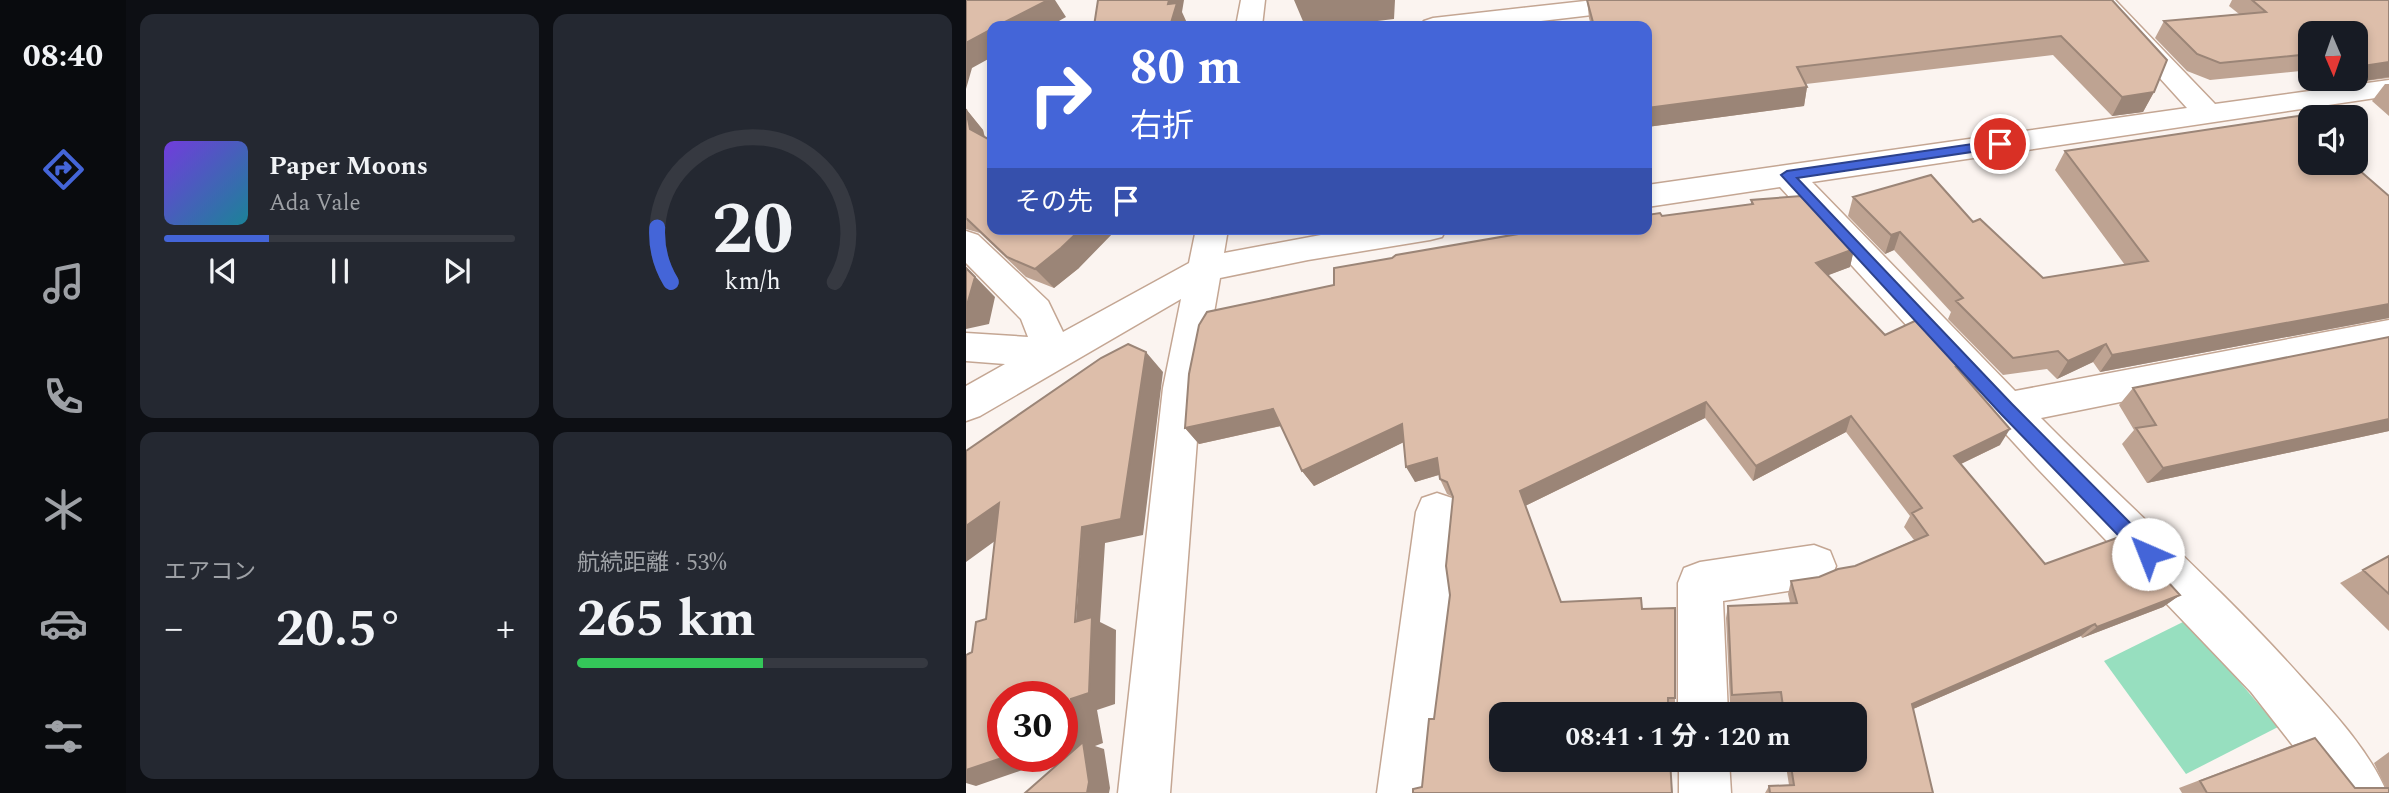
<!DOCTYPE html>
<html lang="ja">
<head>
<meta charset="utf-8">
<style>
	:root { --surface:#171b24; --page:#242831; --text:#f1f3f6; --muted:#9ea1a6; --line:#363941; --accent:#4465d8 }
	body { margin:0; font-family:Spectral,"Noto Sans JP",serif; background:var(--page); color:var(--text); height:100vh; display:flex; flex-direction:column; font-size:26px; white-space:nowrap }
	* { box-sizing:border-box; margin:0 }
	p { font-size:23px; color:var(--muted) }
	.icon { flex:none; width:38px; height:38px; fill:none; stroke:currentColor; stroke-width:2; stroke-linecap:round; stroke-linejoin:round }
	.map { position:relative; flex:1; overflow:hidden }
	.side { display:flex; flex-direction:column; gap:14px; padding:14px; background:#0d0f14; width:840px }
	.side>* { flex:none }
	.guide { position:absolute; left:21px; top:21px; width:665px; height:214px; border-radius:14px; box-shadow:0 4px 10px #0003; background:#4465d8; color:#fff; overflow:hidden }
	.needle { width:46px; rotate:178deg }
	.controls { position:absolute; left:1332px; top:21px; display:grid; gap:14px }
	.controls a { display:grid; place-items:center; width:70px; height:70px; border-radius:14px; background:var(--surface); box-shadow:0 4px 10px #0003; font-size:35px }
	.speed { position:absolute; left:21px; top:681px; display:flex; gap:14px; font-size:35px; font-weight:700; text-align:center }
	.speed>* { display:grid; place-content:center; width:91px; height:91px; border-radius:50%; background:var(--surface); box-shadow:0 4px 10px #0003; line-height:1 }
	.speed .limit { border:10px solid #d22; background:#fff; color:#111 }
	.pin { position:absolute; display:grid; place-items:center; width:60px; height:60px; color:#fff; margin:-30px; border:4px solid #fff; border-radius:50%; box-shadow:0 2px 7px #0007 }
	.me { position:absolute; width:77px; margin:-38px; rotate:316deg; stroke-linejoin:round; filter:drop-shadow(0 0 5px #0008) }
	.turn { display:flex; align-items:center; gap:24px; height:147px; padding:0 28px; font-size:32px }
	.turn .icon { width:91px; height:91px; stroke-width:2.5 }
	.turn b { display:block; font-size:49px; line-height:60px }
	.then { display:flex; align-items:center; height:66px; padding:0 28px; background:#0003; gap:14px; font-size:26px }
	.big { font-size:52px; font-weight:700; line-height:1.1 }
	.side .widget { flex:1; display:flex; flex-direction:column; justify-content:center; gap:10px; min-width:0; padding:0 24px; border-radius:14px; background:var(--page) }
	.side .dial { align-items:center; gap:0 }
	.dial svg { height:182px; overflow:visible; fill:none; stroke:var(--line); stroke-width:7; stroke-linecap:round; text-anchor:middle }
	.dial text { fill:var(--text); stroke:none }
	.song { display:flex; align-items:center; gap:21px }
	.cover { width:84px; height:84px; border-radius:10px; background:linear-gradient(135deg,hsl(260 70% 55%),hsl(190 70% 35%)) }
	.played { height:7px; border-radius:4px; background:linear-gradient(90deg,var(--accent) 30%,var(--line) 30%) }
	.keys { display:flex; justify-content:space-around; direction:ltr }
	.heat { display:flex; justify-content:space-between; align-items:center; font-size:38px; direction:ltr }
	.charge { height:10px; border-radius:5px; background:linear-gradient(90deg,#34c759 53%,var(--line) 0) }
	.side .tiles { flex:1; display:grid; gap:14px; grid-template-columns:repeat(2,1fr) }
	.trip { position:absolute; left:523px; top:702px; width:378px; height:70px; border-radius:14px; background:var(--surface); box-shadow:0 4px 10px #0003; font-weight:700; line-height:70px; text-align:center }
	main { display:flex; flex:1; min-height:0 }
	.tab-bar { display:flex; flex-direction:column; width:126px; justify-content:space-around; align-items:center; background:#090b0e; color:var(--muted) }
	.tab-bar .icon { width:49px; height:49px }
	.tab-bar .current { color:var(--accent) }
	.tab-bar b { font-size:32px; color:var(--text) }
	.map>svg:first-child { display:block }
</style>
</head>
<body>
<main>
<nav class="tab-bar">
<b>08:40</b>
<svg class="icon current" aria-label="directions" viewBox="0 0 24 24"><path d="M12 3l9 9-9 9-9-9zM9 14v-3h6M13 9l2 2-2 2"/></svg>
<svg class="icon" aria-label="music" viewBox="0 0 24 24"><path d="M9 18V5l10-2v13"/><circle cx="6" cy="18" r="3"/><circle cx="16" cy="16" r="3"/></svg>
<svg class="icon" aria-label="phone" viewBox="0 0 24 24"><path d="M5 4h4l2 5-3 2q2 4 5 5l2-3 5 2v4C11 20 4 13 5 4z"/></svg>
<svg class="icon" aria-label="climate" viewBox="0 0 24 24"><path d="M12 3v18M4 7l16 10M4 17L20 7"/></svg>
<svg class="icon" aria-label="car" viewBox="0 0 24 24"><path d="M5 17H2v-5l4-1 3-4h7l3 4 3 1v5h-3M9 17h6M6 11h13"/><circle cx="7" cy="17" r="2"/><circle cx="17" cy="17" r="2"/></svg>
<svg class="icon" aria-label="filters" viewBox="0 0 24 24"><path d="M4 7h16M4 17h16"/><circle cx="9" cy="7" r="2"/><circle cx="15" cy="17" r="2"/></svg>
</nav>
<section class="side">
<div class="tiles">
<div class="widget">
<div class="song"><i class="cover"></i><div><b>Paper Moons</b><p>Ada Vale</p></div></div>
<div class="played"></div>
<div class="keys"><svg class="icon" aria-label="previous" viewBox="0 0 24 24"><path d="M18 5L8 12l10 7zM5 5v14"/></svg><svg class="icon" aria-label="pause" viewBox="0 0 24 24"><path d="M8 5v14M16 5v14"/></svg><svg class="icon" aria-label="next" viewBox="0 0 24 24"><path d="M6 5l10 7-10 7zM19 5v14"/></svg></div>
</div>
<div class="widget dial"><svg viewBox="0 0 100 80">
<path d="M14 69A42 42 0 1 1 86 69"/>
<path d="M14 69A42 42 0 0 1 8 45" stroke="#4465d8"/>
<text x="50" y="56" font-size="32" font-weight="700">20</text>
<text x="50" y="72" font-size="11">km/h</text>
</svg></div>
<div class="widget"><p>エアコン</p>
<div class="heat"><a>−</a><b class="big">20.5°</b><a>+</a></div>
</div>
<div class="widget"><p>航続距離 · 53%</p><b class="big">265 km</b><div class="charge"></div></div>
</div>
</section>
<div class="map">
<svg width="1423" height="793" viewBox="0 0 1423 793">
	<rect width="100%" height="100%" fill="#fbf4f0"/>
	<path fill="#97dfbf" d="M 1221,620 L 1312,727 L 1220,774 L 1138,661 Z"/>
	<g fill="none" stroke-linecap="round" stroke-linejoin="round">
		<g stroke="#c4a693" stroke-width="3">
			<path id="minor" d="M 275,0 L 299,0 L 296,26 L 270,26 Z
				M 628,0 L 706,0 L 703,5 L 694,7 L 532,26 L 454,26 L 458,21 L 467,18 Z
				M 1123,0 L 1149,0 L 1249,104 L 1423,80 L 1423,96 L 846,182 L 1049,391 L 1423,320 L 1423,348 L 1075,418 C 1161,505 1254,586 1336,678 C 1367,712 1403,750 1421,793 L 1364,793 L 1285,692 L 1071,468 L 814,187 L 681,207 L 681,185 L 1221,108 Z
				M 230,229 L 262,229 L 258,253 L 387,229 L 480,229 L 476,237 L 464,240 L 342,260 L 254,278 L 235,388 L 204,793 L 152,793 L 197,388 L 215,299 L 14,416 L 0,421 L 0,386 L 39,364 L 0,361 L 0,333 L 62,337 L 55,319 L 0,263 L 0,231 L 12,235 L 82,301 L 97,332 L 223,263 Z
				M 471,493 L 486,498 L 492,512 L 463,793 L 411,793 L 450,512 L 456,498 Z
				M 848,545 L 864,551 L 870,566 L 864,581 L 848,587 L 757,601 L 762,714 L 712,714 L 712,583 L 718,568 L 734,562 Z
				M 713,760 L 763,760 L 765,793 L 713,793 Z"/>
		</g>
		<use href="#minor" fill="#fff" fill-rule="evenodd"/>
	</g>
	<path fill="#bea392" d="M 621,0 L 1146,0 L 1188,92 L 1177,112 L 1146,116 L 1087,55 L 840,84 L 841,87 L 838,106 L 681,127 L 681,26 L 625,26 L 623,18 Z
		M 1266,0 L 1423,0 L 1423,78 L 1384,83 L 1379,79 L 1390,79 L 1390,33 L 1344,33 L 1344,70 L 1244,80 L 1221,71 L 1189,38 L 1198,21 L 1273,14 L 1263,6 Z
		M 1419,84 L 1423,84 L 1423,116 L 1406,101 Z
		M 0,109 L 17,130 L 19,137 L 113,268 L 88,288 L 60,277 L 14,233 L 0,229 Z
		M 1099,151 L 1423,196 L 1423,318 L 1134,372 L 1127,362 L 1091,379 L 1081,369 L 1037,375 L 982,319 L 985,312 L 928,250 L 919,254 L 882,216 L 887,197 L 1007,222 L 1077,278 L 1159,265 L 1089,170 Z
		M 785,200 L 888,249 L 884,267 L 862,275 L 919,335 L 997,366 L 994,372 L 1034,445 L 995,464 L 1079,564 L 1214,595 L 1197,607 L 1116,638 L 1115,636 L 947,709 L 967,793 L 799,793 L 803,786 L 823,785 L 819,760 L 889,760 L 889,714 L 813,714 L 811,702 L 764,704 L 760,618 L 762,606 L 824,603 L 822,594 L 825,581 L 853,577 L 889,566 L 948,540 L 938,527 L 944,516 L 880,432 L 787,481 L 739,418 L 559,506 L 595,602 L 676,609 L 709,608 L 709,707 L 702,708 L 456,787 L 468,719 L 484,595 L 487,497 L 481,494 L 474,479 L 473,475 L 449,482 L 438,442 L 348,486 L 336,471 L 315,426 L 233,444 L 219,428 L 696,216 L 785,204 Z
		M 1423,337 L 1423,431 L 1181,483 L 1156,444 L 1168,430 L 1153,405 L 1167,388 Z
		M 1423,556 L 1423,631 L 1374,583 Z
		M 1349,738 L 1389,788 L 1420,788 L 1408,763 L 1423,752 L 1423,793 L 1216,793 L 1213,788 L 1324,746 Z"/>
	<path fill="#9b8577" d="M 82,0 L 89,0 L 100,17 L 84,26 L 31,26 Z
		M 203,0 L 218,0 L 216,12 L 221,23 L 221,26 L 204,26 L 202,4 Z
		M 328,0 L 429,0 L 428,19 L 370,26 L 339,26 Z
		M 26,29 L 26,57 L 6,68 L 0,89 L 0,43 Z
		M 1423,62 L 1423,77 L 1384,83 L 1387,79 L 1390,79 L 1390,75 L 1397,66 Z
		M 841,87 L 838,106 L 681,127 L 681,108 Z
		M 1188,92 L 1177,112 L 1146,116 L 1156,97 Z
		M 0,109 L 17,130 L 21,149 L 4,129 Z
		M 115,229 L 151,229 L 113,268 L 88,288 L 69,269 Z
		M 934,232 L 928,250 L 919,254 L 925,235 Z
		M 888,249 L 884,267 L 847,281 L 850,263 Z
		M 0,267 L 29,297 L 23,324 L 0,329 Z
		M 1423,304 L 1423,318 L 1134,372 L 1146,355 Z
		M 1140,344 L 1127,362 L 1091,379 L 1102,361 Z
		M 180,352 L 197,372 L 177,535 L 139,543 L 134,622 L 150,630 L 149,704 L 131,710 L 137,743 L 129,746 L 138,749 L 144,788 L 143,793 L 121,793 L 118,749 L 10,786 L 0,783 L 0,770 L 42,756 L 96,756 L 96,738 L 105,699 L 116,527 Z
		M 740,402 L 739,418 L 559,506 L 554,491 Z
		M 307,409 L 319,425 L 233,444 L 219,428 Z
		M 885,416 L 880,432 L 787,481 L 790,466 Z
		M 1423,419 L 1423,431 L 1181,483 L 1197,468 Z
		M 436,424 L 444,439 L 348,486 L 336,471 Z
		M 1044,429 L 1034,445 L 980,471 L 988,456 Z
		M 471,458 L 479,473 L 449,482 L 440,467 Z
		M 33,503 L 58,520 L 0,562 L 0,526 Z
		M 1214,595 L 1197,607 L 1116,638 L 1131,627 Z
		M 1129,624 L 1115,636 L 938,713 L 946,704 Z"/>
	<path fill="#ddbeaa" stroke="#9b8577" stroke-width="2" d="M 0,0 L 82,0 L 31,26 L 26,26 L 26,29 L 0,43 Z
		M 132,0 L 203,0 L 202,4 L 211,3 L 204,26 L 128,26 Z
		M 621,0 L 1146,0 L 1201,60 L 1188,92 L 1156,97 L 1095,36 L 831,67 L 841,87 L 681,108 L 681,26 L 628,26 Z
		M 1286,0 L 1423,0 L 1423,62 L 1397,66 L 1390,60 L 1390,33 L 1344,33 L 1344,54 L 1254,63 L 1231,54 L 1198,21 L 1300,12 Z
		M 0,109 L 4,129 L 26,141 L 26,229 L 115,229 L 95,248 L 69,269 L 41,257 L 0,218 Z
		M 1332,116 L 1344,126 L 1344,163 L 1385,163 L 1423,196 L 1423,304 L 1146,355 L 1140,344 L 1102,361 L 1092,351 L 1047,358 L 990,301 L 997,298 L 934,232 L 925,235 L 887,197 L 965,175 L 1007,222 L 1014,219 L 1077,278 L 1182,261 L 1099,151 Z
		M 835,196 L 888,249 L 850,263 L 919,335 L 953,319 L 997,366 L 990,367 L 1044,429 L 988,456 L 1079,564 L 1159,535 L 1214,595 L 1131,627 L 1129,624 L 946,704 L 967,793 L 804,793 L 803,786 L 828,785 L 824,760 L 889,760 L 889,714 L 818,714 L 815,692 L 766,695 L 762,606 L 831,603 L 825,581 L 853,577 L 872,569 L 889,566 L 962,535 L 946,513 L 956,508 L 885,416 L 790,466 L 740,402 L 554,491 L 595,602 L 675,598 L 676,609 L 709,608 L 709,698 L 702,698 L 702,714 L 536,714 L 536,760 L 704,760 L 706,793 L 447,793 L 447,789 L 456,787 L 463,719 L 468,719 L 484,595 L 480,566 L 487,497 L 481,482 L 474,479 L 471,458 L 440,467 L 436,424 L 336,471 L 307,409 L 219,428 L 223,374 L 233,325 L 241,312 L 368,285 L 368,268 L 426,258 L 430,255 L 581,229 L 681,229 L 681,215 L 694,213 L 696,216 L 787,204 L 785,200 Z
		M 0,268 L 9,277 L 1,305 L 0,305 Z
		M 1423,337 L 1423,419 L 1197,468 L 1170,428 L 1190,425 L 1167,388 Z
		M 162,344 L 180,352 L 155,519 L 116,527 L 109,622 L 126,617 L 123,693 L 105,699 L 110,733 L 96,738 L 96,696 L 37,696 L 37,756 L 42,756 L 0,770 L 0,655 L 6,652 L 10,622 L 20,619 L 33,503 L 0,526 L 0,451 L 135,358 Z
		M 1423,556 L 1423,594 L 1397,570 Z
		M 1349,738 L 1389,788 L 1423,788 L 1423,793 L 1241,793 L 1234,781 Z
		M 117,742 L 123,782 L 121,793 L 59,793 Z"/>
	<path fill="#4465d8" stroke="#2c428c" stroke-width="2" d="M 1034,140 L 1040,144 L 1039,147 L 831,178 L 1046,404 L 1189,548 L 1191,554 L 1189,560 L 1182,562 L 1176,560 L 1035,414 L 815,175 L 821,171 Z"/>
</svg>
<div class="controls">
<a><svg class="needle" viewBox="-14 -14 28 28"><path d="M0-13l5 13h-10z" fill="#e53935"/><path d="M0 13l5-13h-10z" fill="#9ea1a6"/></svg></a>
<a><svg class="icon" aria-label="sound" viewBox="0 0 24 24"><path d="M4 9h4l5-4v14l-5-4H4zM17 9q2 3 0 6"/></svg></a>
</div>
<div class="speed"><div class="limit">30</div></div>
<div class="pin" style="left:1034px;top:144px;background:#d93025"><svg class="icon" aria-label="arrive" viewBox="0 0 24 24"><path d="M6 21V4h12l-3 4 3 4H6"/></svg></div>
<svg class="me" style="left:1182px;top:554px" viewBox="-20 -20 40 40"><circle r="19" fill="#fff"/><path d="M0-13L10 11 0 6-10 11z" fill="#4465d8"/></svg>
<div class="trip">08:41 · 1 分 · 120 m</div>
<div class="guide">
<div class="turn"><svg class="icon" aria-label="right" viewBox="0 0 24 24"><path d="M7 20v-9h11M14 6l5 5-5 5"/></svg><div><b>80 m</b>右折</div></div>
<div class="then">その先<svg class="icon" aria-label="arrive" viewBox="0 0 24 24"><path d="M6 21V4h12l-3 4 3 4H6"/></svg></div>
</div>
</div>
</main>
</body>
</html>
